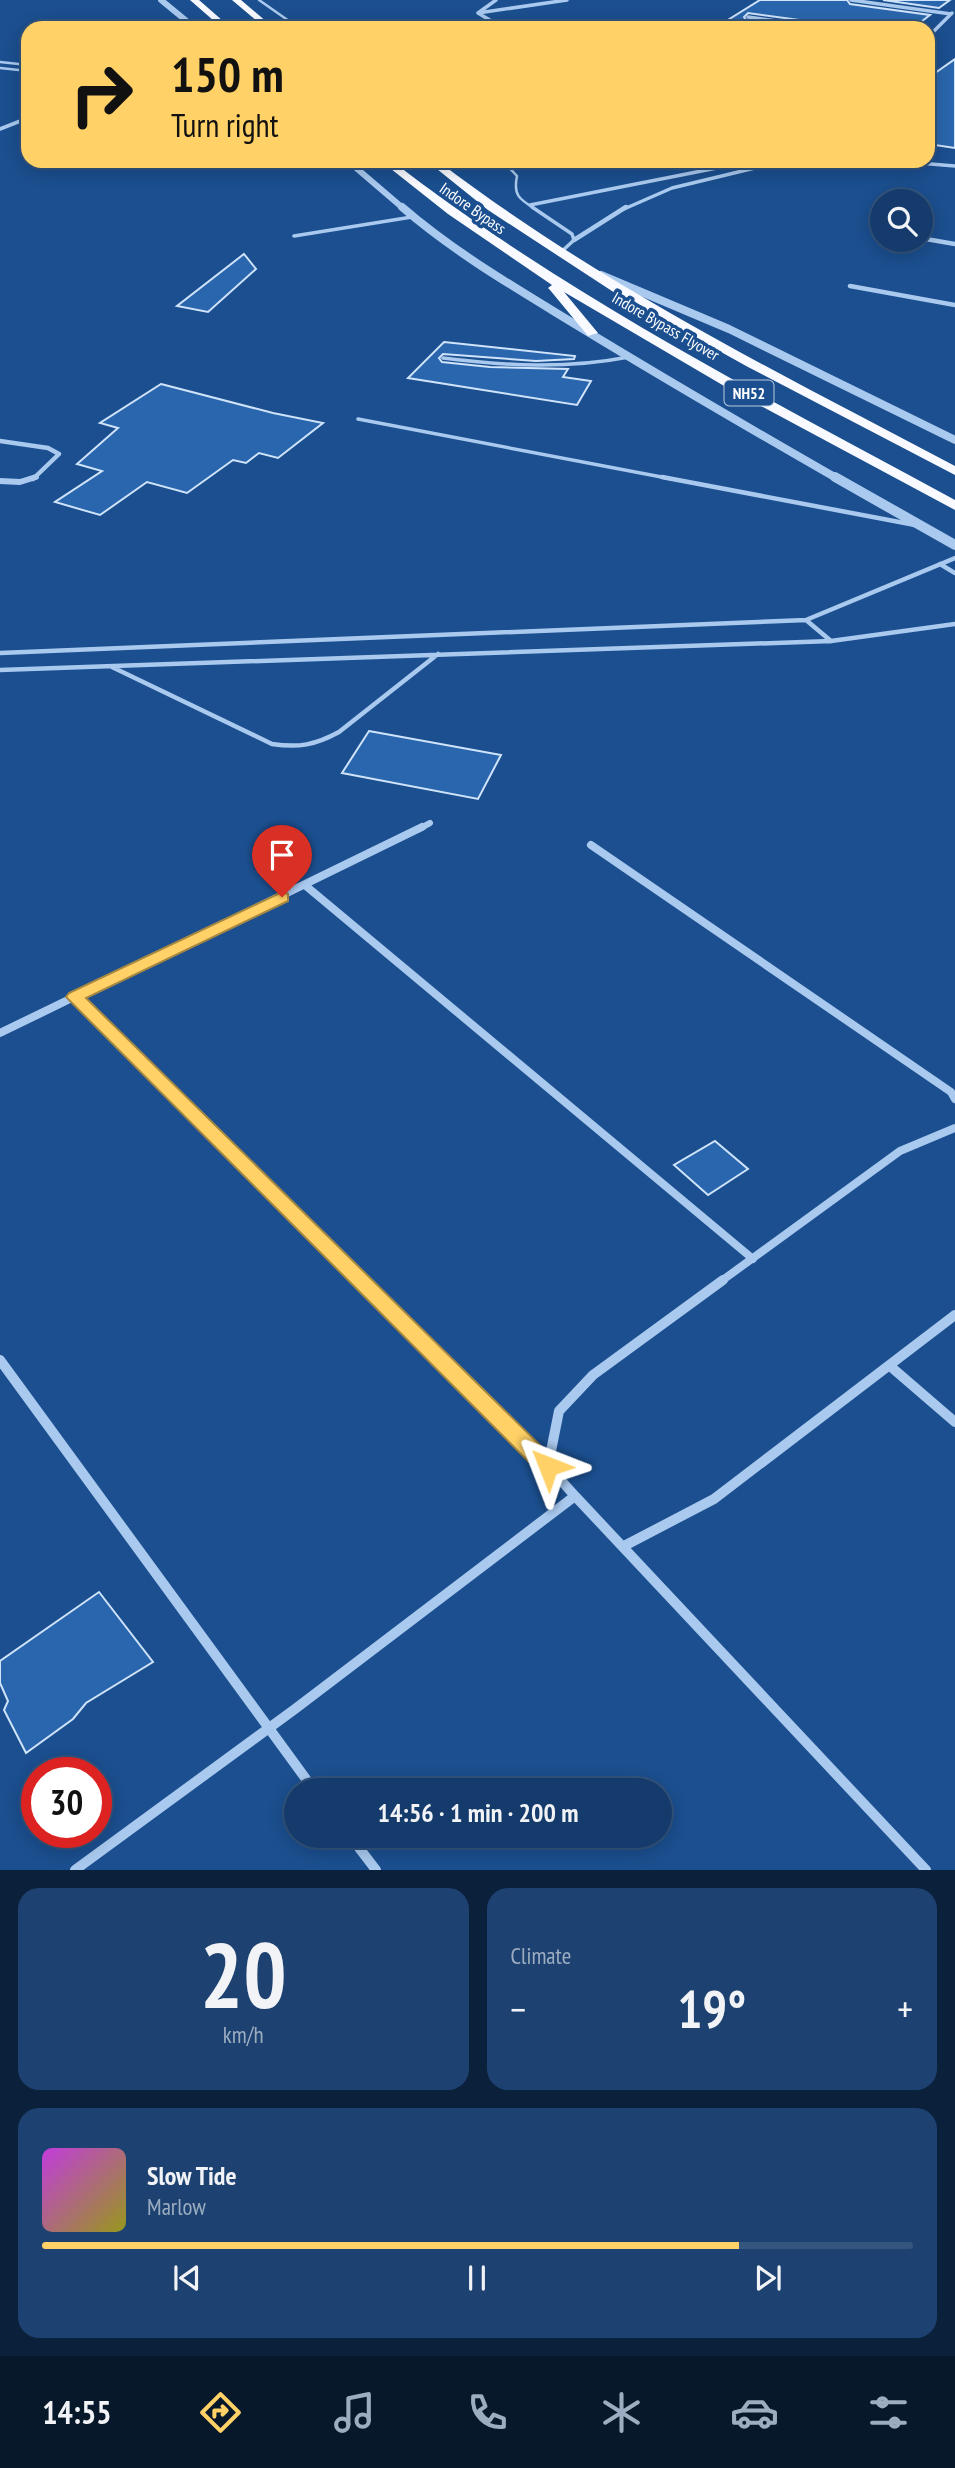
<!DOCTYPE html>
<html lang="en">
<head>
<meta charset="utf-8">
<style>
	:root { --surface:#143b6b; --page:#1d4271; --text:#f1f3f6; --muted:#9dadc1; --line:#33557e; --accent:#ffd166 }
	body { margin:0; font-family:"PT Sans Narrow",sans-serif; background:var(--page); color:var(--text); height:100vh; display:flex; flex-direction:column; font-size:26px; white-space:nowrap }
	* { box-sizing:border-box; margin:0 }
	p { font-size:23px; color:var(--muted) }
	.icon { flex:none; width:38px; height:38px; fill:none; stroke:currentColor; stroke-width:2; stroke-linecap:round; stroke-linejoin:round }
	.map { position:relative; height:1870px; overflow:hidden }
	.side { display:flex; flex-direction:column; gap:18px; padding:18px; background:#0b203b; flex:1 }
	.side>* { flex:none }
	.banner { position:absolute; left:21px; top:21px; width:914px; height:147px; border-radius:21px; box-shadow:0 4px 18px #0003,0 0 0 2px var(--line); background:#ffd166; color:#111; overflow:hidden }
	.buttons { position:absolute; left:870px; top:189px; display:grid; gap:14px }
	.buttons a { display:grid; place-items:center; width:63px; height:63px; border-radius:50%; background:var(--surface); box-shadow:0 4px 18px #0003,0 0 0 2px var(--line); font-size:35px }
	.speed { position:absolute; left:21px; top:1757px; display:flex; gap:14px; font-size:35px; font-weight:700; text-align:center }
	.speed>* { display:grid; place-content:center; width:91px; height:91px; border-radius:50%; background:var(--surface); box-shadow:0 4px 18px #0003,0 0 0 2px var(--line); line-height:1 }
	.speed .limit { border:10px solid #d22; background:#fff; color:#111 }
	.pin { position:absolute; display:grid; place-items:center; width:60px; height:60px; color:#fff; margin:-72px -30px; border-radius:50% 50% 50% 0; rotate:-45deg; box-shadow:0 0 7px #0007 }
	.pin .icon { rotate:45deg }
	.me { position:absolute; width:77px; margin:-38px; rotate:315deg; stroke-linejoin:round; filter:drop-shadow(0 0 5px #0008) }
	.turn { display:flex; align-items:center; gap:24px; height:147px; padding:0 35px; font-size:32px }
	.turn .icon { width:91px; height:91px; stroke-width:2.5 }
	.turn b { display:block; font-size:49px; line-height:60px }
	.big { font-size:52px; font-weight:700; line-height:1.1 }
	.side .widget { flex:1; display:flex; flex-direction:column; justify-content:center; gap:10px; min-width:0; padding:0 24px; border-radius:21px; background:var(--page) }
	.side .dial { align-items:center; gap:0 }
	.dial b { font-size:91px; line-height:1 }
	.song { display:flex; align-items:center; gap:21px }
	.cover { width:84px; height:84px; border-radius:10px; background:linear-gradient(135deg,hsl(290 70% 55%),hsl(60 70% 35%)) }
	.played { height:7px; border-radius:4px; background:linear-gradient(90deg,var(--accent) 80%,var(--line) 80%) }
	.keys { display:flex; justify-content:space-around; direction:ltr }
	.heat { display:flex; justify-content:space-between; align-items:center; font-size:38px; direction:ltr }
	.side .tiles { flex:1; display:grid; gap:18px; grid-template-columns:1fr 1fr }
	.widget:last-child { grid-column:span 2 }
	.trip { position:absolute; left:284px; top:1778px; width:388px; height:70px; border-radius:35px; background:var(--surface); box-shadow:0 4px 18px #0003,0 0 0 2px var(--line); font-weight:700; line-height:70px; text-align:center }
	.dock { display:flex; height:112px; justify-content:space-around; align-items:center; background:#08182b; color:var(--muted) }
	.dock .icon { width:49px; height:49px }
	.dock .on { color:var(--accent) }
	.dock b { font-size:32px; color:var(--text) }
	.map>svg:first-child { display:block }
</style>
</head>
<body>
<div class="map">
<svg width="955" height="1870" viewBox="0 0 955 1870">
	<rect width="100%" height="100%" fill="#1b4f8f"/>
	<path fill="#2a66ad" stroke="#cfe3fa" stroke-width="2" d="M 760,0 L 847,0 L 850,4 L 930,15 L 913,28 L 832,28 L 829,24 L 748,13 L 744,17 L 747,21 L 796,28 L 715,28 Z
		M 883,0 L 950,0 L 939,8 Z
		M 955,59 L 955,148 L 928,144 L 928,78 Z
		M 244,254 L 256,269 L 208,312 L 177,306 Z
		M 444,342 L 575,356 L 574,359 L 536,361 L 443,354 L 439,358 L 442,362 L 490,367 L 568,369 L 563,377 L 591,381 L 577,405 L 408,378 Z
		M 161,384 L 273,413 L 323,423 L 278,458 L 259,453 L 246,463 L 233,460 L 187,493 L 147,482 L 100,515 L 55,502 L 102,471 L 77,464 L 118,428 L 100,423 Z
		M 369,731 L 501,755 L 478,799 L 342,773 Z
		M 715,1141 L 748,1169 L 708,1195 L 674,1165 Z
		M 99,1592 L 153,1662 L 86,1703 L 73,1719 L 26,1753 L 4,1710 L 8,1701 L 0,1683 L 0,1661 Z"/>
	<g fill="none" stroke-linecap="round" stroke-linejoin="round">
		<path stroke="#a9c9ee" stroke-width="2.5" d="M 259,0 L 299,28
			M 0,62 L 28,65
			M 0,68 L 28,71
			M 503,161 L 517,176 C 513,195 519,199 535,209"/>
		<path stroke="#a9c9ee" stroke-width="3.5" d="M 532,207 L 572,234 L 574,240 L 559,254
			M 294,236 L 412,217
			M 443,358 C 506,366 567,369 629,357
			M 358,419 L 672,479"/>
		<path stroke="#a9c9ee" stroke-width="4.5" d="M 662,477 L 915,525
			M 940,564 L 955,573
			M 806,620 L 955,558
			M 0,653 L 806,620 L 831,641
			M 112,667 L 272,744 C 299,748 315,745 339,732 L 438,654
			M 0,670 L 831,641 L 955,624"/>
		<path stroke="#a9c9ee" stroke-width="3.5" d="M 496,0 L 478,13 L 503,28
			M 851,0 L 951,14
			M 478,13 L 567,0
			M 748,17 L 828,28
			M 598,28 L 611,26
			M 928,37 L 952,13
			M 0,129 L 28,118
			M 894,161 L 955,166
			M 530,205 L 752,161
			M 624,209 L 672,188 L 763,166 L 770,161"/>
		<path stroke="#a9c9ee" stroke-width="4.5" d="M 920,238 L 955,244
			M 574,240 L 626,207
			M 850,286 L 955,305
			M 0,441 L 48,448 L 59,454 L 33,479"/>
		<path stroke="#a9c9ee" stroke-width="6" d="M 0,481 L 20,482 L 36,477
			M 419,829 L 430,823"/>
		<path stroke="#a9c9ee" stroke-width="8" d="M 591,845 L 951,1092 L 955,1099
			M 306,886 L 753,1259
			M 74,997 L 422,827
			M 0,1033 L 74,997 L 362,1282
			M 720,1282 L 900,1151 L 955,1128"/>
		<path stroke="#a9c9ee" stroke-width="10" d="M 360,1280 L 548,1466
			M 0,1360 L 314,1790
			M 890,1366 L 955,1422
			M 575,1496 L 926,1870
			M 624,1546 L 714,1499 L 955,1315
			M 350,1836 L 376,1870
			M 75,1870 L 295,1709 L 575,1496 L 548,1466 L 559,1411 L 593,1375 L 723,1280"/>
		<path stroke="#a9c9ee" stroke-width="6" d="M 161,0 L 195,28
			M 348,161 L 404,209"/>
		<path stroke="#a9c9ee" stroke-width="8" d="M 402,207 C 454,252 514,287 573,323 C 660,376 749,428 838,479
			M 601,275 L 729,329 L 955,440"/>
		<path stroke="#a9c9ee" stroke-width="10" d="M 835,477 L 955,545"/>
		<path fill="#f8faff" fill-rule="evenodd" d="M 190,0 L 199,0 L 231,28 L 222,28 Z
			M 232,0 L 241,0 L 274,28 L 265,28 Z
			M 381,161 L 392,161 C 567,296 761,395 955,500 L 955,510 L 731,390 L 564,292 L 598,333 L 588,336 L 550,290 L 548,288 L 552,285 L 448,214 Z
			M 427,161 L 438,161 C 599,284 777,372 955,466 L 955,475 L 748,367 L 615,293 L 488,210 Z"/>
	</g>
	<path fill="#ffd166" stroke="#a68842" stroke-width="2" d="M 282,892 L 288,894 L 288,901 L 86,998 L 555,1460 L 558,1466 L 555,1473 L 548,1475 L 540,1473 L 66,997 L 69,993 Z"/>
	<g text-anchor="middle" stroke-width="7" stroke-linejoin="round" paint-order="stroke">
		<g font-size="16" fill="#fff" stroke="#1b4f8f">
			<text transform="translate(473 208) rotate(35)" y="6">Indore Bypass</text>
			<text transform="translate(666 326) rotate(30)" y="6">Indore Bypass Flyover</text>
		</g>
		<rect fill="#1b4f8f" stroke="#bbcadd" stroke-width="2" x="724.5" y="380.5" width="49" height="25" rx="5"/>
		<g font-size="16" font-weight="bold" fill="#fff">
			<text x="749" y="399">NH52</text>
		</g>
	</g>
</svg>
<div class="buttons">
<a><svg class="icon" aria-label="search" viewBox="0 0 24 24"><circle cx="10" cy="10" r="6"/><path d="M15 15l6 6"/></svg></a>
</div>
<div class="speed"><div class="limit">30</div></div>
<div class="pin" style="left:282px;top:897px;background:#d93025"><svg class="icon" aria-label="arrive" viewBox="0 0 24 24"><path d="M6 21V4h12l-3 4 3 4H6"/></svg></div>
<svg class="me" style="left:548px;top:1466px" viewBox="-20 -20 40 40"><path d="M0-17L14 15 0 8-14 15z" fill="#ffd166" stroke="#fff" stroke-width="4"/></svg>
<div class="trip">14:56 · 1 min · 200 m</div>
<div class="banner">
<div class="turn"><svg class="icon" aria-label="right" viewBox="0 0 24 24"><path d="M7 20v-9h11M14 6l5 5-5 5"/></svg><div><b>150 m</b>Turn right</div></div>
</div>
</div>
<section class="side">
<div class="tiles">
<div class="widget dial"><b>20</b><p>km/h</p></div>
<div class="widget"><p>Climate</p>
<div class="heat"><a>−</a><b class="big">19°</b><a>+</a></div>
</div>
<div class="widget">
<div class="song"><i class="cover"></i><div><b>Slow Tide</b><p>Marlow</p></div></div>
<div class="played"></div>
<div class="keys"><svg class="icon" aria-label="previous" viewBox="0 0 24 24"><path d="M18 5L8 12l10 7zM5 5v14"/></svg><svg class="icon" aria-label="pause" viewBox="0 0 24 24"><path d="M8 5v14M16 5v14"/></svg><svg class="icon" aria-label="next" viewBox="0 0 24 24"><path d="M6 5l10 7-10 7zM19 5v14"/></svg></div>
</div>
</div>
</section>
<nav class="dock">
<b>14:55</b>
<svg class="icon on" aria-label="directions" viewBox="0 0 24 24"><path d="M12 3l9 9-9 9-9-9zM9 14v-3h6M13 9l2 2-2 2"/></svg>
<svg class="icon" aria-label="music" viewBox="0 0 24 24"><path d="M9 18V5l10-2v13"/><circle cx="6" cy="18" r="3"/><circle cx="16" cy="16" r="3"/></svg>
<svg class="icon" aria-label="phone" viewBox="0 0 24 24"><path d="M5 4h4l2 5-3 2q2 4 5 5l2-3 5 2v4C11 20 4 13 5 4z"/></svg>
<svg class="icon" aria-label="climate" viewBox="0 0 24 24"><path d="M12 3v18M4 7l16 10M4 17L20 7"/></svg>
<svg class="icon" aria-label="car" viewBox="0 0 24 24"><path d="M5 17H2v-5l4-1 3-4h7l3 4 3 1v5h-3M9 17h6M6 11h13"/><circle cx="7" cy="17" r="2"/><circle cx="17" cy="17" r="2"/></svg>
<svg class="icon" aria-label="filters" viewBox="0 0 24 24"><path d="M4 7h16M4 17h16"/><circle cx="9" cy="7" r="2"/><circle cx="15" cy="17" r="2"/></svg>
</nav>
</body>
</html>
